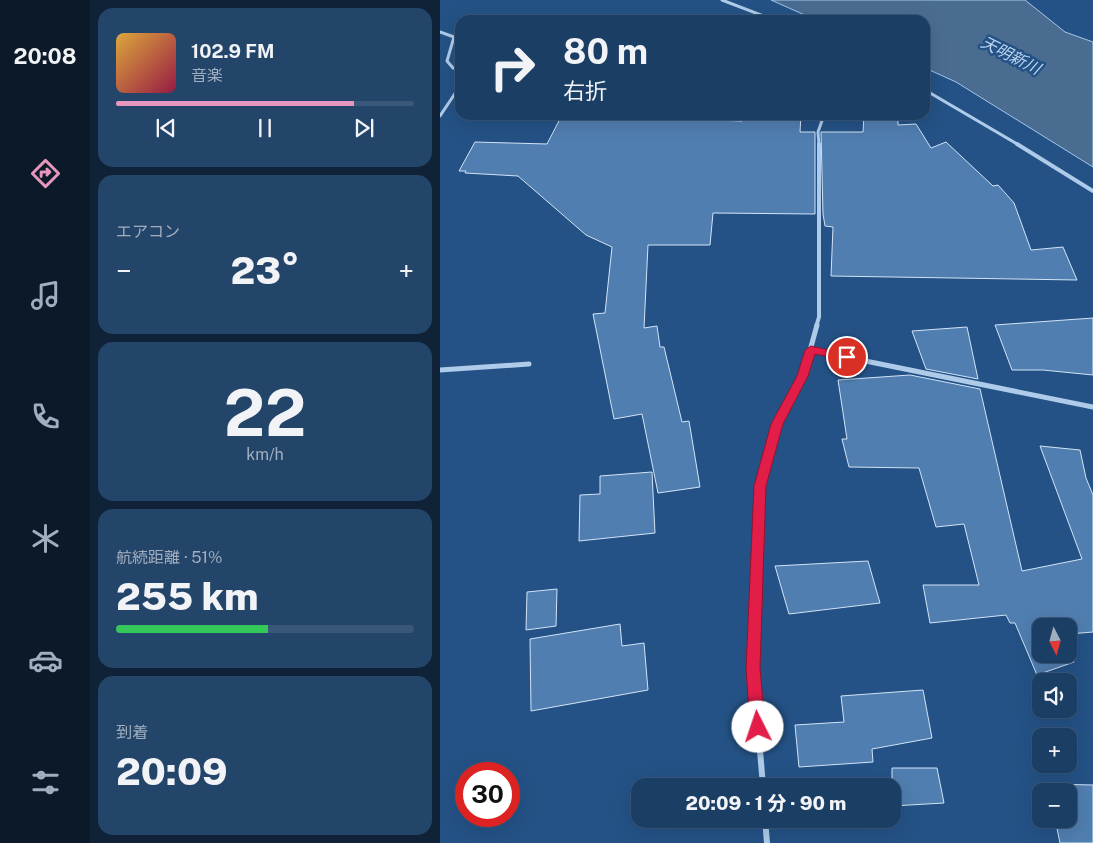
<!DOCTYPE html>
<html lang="ja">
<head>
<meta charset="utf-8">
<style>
	:root { --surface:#1b3e64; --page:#24456a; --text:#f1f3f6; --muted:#a0aebf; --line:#395778; --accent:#e797bd }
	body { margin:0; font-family:"Public Sans","Noto Sans JP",sans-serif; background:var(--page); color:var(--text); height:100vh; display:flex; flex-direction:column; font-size:19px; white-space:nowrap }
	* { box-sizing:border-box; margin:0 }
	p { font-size:16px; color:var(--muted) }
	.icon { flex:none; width:28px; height:28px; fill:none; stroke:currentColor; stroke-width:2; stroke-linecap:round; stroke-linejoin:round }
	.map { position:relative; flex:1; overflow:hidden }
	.details { display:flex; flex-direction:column; gap:8px; padding:8px; background:#0f2237; width:350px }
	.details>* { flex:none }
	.hud { position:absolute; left:15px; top:15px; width:475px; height:105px; border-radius:15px; box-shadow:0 5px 20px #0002,0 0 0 1px var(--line); background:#1b3e64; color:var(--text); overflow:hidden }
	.needle { width:32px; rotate:174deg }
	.fabs { position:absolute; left:592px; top:618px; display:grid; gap:10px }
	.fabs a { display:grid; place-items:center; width:45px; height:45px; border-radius:10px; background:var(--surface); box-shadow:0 5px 20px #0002,0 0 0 1px var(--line); font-size:25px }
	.speed { position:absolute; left:15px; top:762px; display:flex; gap:10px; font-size:25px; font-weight:700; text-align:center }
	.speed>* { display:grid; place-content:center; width:65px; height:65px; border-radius:50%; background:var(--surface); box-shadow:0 5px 20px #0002,0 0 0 1px var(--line); line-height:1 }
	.speed .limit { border:8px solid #d22; background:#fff; color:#111 }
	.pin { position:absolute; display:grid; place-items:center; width:42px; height:42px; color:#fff; margin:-21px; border:2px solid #fff; border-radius:50%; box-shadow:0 1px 5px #0007 }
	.me { position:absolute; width:55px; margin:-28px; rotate:356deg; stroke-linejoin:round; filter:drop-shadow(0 0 4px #0008) }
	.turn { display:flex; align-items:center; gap:18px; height:105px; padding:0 25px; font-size:22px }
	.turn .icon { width:65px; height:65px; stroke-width:2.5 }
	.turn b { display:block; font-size:35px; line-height:42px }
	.big { font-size:38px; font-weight:800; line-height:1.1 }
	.details .tile { flex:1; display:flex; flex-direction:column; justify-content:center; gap:8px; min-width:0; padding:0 18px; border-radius:15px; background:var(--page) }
	.details .dial { align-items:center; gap:0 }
	.dial b { font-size:65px; line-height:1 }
	.song { display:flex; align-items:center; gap:15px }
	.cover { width:60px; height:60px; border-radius:8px; background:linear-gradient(135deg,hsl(40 70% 55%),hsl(340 70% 35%)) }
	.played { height:5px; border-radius:2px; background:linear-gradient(90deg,var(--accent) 80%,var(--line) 80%) }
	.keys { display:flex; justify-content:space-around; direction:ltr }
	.heat { display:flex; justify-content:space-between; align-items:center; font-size:28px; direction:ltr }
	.charge { height:8px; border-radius:4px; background:linear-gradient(90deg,#34c759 51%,var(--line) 0) }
	.trip { position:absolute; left:191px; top:778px; width:270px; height:50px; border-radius:15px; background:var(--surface); box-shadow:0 5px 20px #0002,0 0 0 1px var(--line); font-weight:800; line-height:50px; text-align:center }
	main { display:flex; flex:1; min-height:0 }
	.tabs { display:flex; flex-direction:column; width:90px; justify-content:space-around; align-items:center; background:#0b1928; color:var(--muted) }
	.tabs .icon { width:35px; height:35px }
	.tabs .active { color:var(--accent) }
	.tabs b { font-size:22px; color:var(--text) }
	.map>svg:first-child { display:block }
</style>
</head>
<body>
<main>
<nav class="tabs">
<b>20:08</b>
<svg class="icon active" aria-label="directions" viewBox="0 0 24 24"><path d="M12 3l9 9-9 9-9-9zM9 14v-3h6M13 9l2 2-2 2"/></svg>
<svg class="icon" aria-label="music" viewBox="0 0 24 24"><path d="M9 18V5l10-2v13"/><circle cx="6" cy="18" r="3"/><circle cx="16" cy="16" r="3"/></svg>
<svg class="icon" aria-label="phone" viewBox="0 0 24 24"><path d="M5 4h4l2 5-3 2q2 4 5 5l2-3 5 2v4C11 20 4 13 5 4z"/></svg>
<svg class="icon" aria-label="climate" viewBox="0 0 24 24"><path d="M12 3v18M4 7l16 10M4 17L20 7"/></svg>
<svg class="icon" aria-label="car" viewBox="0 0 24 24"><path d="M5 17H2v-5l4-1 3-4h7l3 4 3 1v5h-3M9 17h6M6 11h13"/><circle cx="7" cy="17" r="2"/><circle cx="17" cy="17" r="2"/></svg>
<svg class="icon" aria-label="filters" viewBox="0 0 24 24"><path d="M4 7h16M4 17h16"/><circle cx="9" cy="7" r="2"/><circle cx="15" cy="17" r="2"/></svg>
</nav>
<section class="details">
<div class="tile">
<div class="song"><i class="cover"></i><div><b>102.9 FM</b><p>音楽</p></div></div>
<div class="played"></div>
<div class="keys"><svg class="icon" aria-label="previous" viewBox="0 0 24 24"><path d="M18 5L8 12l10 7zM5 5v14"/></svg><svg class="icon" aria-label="pause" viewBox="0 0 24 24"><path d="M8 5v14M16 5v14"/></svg><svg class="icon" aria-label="next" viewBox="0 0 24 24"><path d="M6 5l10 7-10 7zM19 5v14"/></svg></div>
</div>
<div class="tile"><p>エアコン</p>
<div class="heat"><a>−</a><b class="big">23°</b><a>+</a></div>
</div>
<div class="tile dial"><b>22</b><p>km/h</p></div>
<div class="tile"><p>航続距離 · 51%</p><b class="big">255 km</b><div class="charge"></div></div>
<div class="tile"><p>到着</p><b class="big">20:09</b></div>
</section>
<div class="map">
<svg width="653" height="843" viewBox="0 0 653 843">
	<rect width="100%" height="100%" fill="#245286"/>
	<path fill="#4b6c91" stroke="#a2c6ea" d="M 331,0 L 585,0 L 625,32 L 653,42 L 653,167 L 516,82 L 485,68 L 485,20 L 376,20 Z"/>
	<path fill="#507eb0" stroke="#d2e4f7" d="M 122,115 L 302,121 L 303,115 L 361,115 L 360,132 L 375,132 L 375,214 L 273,213 L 270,245 L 208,245 L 204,328 L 217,326 L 220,347 L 224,347 L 242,422 L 249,421 L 260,487 L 218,493 L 202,414 L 174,419 L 153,314 L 165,313 L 172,247 L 146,235 L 78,176 L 25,173 L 26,171 L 19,171 L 35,142 L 107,144 Z
		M 424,115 L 458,115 L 458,125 L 476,124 L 491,148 L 506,142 L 553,186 L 558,185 L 574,203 L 591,250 L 623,247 L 637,280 L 391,276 L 393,227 L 385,226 L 383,214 L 381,132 L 423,132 Z
		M 653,318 L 653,375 L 603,370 L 572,370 L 555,325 Z
		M 527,327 L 538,379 L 486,369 L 472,331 Z
		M 470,375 L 540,389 L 582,571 L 642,559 L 600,446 L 640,450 L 646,478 L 653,495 L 653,632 L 629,634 L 629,626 L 601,626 L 601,654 L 629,654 L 629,651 L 634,662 L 597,675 L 575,623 L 570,623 L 566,615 L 490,623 L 483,585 L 539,585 L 524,524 L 496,527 L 479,468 L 409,467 L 402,439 L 407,439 L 398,380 Z
		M 212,472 L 215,533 L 139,541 L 140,495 L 160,494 L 160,476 Z
		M 428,561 L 440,603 L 349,614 L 335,566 Z
		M 117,589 L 116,626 L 86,630 L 87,592 Z
		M 180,624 L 182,646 L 204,643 L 208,690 L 91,711 L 90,639 Z
		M 483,690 L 492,738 L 432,749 L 433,762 L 359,767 L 355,725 L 404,722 L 401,696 Z
		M 452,768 L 497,768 L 504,803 L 452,806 Z
		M 607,784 L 653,785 L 653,843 L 620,843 L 615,819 L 629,819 L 629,791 L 609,791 Z"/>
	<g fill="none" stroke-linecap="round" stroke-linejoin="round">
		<path stroke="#aecbe9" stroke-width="3" d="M 282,0 L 334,20
			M 0,32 L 14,37 L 7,61 L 13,68 L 20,70
			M 485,90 L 579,145
			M 0,116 L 20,86
			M 379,145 L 378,132 L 384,115"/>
		<path stroke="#aecbe9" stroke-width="4" d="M 577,144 L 653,191
			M 376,327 L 379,317 L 379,144"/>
		<path stroke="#aecbe9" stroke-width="5" d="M 371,350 L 653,407
			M 0,370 L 89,364
			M 317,555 L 320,486 L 337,424 L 363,376 L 377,325"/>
		<path stroke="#aecbe9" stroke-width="6" d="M 317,554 L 313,668 L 323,786
			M 325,819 L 327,843"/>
	</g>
	<path fill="#e11d48" stroke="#92132f" d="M 371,346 L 407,354 L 413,357 L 407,361 L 375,354 L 368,376 L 343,424 L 326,486 L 320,668 L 325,727 L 323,732 L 318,735 L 313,732 L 310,727 L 306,668 L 314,486 L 331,424 L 357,376 L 365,350 Z"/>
	<g text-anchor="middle" stroke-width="5" stroke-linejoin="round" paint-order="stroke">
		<g font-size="16" font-style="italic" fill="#bad4f0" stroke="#245286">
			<text transform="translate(571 55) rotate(27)" y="6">天明新川</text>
		</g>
	</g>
</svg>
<div class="fabs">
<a><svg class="needle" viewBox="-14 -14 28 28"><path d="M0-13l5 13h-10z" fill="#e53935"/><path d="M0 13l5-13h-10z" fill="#a0aebf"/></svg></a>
<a><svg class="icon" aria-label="sound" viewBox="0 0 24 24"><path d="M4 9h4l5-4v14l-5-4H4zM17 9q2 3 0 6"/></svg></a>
<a>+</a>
<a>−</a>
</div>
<div class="speed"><div class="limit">30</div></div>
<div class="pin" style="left:407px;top:357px;background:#d93025"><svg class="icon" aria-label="arrive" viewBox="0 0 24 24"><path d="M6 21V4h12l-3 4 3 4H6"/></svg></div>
<svg class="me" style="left:318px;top:727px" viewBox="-20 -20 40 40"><circle r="19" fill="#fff"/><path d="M0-13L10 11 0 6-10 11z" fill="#e11d48"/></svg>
<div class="trip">20:09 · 1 分 · 90 m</div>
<div class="hud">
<div class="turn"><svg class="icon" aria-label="right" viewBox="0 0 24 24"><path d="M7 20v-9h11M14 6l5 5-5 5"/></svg><div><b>80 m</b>右折</div></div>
</div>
</div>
</main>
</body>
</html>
